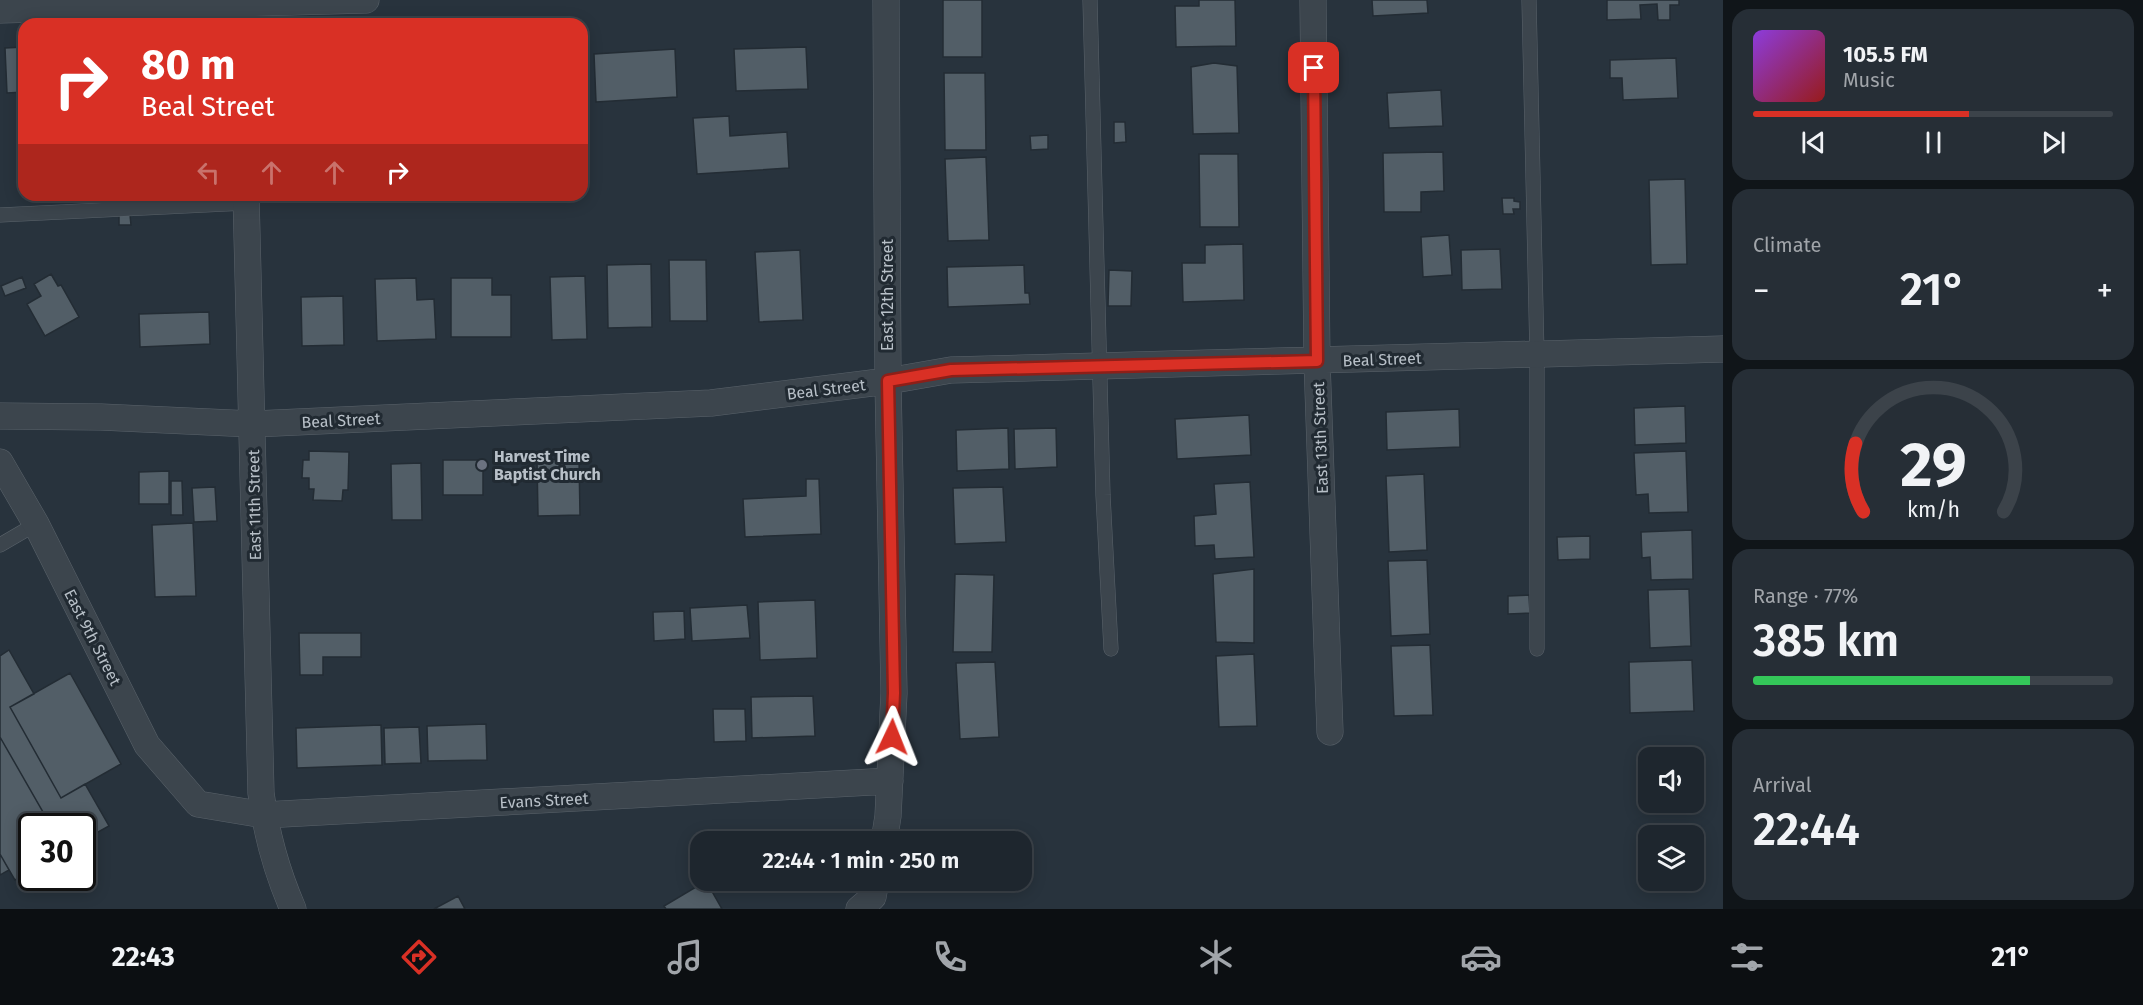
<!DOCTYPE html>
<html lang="en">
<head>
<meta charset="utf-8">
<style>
	:root { --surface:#1e262e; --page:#262e36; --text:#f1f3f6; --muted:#a1a5aa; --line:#3c434a; --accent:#d93025 }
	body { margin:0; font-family:"Fira Sans",sans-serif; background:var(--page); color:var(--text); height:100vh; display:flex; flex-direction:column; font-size:22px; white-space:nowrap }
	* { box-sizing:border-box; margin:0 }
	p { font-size:20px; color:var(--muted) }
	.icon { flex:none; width:33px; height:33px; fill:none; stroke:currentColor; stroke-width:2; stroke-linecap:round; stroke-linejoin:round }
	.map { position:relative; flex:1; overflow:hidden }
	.panel { display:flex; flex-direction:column; gap:9px; padding:9px; background:#101519; width:420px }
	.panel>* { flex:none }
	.top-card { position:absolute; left:18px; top:18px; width:570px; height:183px; border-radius:18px; box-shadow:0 3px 15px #0003,0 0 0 2px var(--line); background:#d93025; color:#fff; overflow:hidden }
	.buttons { position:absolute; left:1638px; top:747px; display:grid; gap:12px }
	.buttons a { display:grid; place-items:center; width:66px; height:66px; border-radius:12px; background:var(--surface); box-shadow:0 3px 15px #0003,0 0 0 2px var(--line); font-size:30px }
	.speed { position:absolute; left:18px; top:813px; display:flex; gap:12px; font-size:30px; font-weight:700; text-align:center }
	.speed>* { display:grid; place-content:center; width:78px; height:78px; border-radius:50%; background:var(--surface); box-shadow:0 3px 15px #0003,0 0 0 2px var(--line); line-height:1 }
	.speed .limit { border:3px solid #111; border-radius:9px; background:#fff; color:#111 }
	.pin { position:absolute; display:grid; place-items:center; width:51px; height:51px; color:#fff; margin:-26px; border-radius:12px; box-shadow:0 3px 9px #0006 }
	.me { position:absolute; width:66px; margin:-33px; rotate:2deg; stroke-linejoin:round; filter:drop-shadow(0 0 4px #0008) }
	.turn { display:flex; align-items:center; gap:21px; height:126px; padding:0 24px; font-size:27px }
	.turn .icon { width:78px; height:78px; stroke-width:2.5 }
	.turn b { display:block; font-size:42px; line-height:51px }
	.lanes { display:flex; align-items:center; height:57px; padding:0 24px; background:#0003; justify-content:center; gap:30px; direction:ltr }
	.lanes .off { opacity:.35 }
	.big { font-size:45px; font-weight:600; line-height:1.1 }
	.panel .tile { flex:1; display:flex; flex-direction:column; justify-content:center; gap:9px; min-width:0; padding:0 21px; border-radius:18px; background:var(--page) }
	.panel .dial { align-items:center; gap:0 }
	.dial svg { height:156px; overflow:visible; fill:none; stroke:var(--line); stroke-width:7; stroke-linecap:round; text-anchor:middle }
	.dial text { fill:var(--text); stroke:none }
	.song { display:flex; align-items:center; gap:18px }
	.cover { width:72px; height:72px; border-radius:9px; background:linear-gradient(135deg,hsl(270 70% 55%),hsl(0 70% 35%)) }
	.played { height:6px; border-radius:3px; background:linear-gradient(90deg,var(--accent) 60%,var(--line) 60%) }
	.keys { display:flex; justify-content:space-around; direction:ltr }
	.heat { display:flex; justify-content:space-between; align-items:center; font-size:33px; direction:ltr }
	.charge { height:9px; border-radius:4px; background:linear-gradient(90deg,#34c759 77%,var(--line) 0) }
	.trip { position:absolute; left:690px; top:831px; width:342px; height:60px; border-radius:18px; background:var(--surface); box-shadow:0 3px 15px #0003,0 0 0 2px var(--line); font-weight:600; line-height:60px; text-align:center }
	.menu { display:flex; height:96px; justify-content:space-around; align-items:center; background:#0c0f12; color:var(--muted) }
	.menu .icon { width:42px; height:42px }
	.menu .on { color:var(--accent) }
	.menu b { font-size:27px; color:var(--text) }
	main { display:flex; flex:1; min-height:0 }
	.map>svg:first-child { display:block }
</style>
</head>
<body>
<main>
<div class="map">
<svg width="1723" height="909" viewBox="0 0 1723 909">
	<rect width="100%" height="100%" fill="#28333d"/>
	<path fill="#525e67" stroke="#232c34" stroke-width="1.5" d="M 943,0 L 982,0 L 982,57 L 943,57 Z
		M 1199,0 L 1235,0 L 1236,46 L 1176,47 L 1175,6 L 1199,6 Z
		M 1372,0 L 1427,0 L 1428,13 L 1373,16 Z
		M 1607,0 L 1679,0 L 1679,5 L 1670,5 L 1670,20 L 1658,20 L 1657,4 L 1640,5 L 1641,19 L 1607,20 Z
		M 24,47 L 24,92 L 7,93 L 5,48 Z
		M 806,47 L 808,89 L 736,91 L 734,49 Z
		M 675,49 L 677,97 L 596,102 L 594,54 Z
		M 1676,58 L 1678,98 L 1623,100 L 1622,78 L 1610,78 L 1610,60 Z
		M 1214,63 L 1237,66 L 1239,133 L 1193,134 L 1191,67 Z
		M 944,73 L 985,73 L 986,150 L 945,150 Z
		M 1441,90 L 1443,126 L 1389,128 L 1387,93 Z
		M 729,116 L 730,136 L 787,132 L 789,168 L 697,174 L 693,118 Z
		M 1114,122 L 1125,122 L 1126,142 L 1114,143 Z
		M 1048,135 L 1048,149 L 1031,150 L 1030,136 Z
		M 1443,152 L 1444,191 L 1421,192 L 1421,212 L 1384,212 L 1383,153 Z
		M 1199,154 L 1238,154 L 1239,227 L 1200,227 Z
		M 986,157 L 989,240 L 948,241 L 945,159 Z
		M 1685,179 L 1687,264 L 1651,265 L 1649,180 Z
		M 1502,198 L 1514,198 L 1514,201 L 1520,202 L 1520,209 L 1513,209 L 1514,214 L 1503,214 Z
		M 119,215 L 130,215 L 131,225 L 119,225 Z
		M 1449,235 L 1452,275 L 1423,277 L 1421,237 Z
		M 1243,244 L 1244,300 L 1183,302 L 1182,263 L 1205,263 L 1205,245 Z
		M 1500,249 L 1502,289 L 1462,290 L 1461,250 Z
		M 800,250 L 803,320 L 759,322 L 755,252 Z
		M 669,260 L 706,260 L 707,321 L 670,321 Z
		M 651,264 L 652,327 L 608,328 L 607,265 Z
		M 1024,265 L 1025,293 L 1029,293 L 1030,304 L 948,307 L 947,267 Z
		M 1109,270 L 1132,271 L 1131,306 L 1108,306 Z
		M 51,274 L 58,286 L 61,285 L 79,317 L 45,336 L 27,304 L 41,296 L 34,284 Z
		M 585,276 L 587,339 L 552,340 L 550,277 Z
		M 22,277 L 26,288 L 5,296 L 1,286 Z
		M 416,278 L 417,300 L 434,299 L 436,339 L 377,341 L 375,279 Z
		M 451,278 L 492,278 L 492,295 L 511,295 L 511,337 L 451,337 Z
		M 343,296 L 344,345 L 302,346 L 301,297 Z
		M 209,312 L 210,344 L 140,347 L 139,314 Z
		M 1685,406 L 1686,443 L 1635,445 L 1634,408 Z
		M 1459,409 L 1460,447 L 1387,450 L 1386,412 Z
		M 1249,415 L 1251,455 L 1177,459 L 1175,419 Z
		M 1008,428 L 1009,469 L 957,471 L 956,430 Z
		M 1056,428 L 1057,467 L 1015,469 L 1014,429 Z
		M 309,451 L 349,452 L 348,490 L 343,490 L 342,501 L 313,500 L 314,489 L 309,489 L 309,478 L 302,478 L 303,460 L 309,460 Z
		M 1686,451 L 1688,512 L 1649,513 L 1648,494 L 1636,495 L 1634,453 Z
		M 579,459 L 580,515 L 538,516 L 537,460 Z
		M 443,460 L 483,460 L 483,495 L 443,495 Z
		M 421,463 L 422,520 L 392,520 L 391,464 Z
		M 169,471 L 169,504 L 139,504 L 139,472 Z
		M 1424,474 L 1427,550 L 1389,552 L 1386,476 Z
		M 806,479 L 819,479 L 821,534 L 745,537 L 743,499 L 806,496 Z
		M 171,481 L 182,481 L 183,515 L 171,515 Z
		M 1250,482 L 1254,557 L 1215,559 L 1214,545 L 1195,546 L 1194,516 L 1216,514 L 1214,484 Z
		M 215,487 L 217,521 L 194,522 L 192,488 Z
		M 1003,487 L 1006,542 L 955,544 L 953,488 Z
		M 193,523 L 196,596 L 155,597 L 152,525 Z
		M 1692,530 L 1693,579 L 1651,580 L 1650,557 L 1642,558 L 1641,532 Z
		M 1590,536 L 1590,559 L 1558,560 L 1557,537 Z
		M 1427,560 L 1430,634 L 1391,636 L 1388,561 Z
		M 1254,569 L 1254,643 L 1216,642 L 1213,574 Z
		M 955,574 L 994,575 L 992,652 L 953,652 Z
		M 1689,589 L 1691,646 L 1650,648 L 1648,590 Z
		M 1529,595 L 1530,613 L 1508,614 L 1508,596 Z
		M 815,600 L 817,658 L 760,660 L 758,602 Z
		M 747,605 L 750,638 L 692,641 L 690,608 Z
		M 684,611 L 685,639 L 654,641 L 653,612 Z
		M 299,633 L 361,633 L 361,657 L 323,657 L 323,675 L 300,675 Z
		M 1430,645 L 1433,715 L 1394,716 L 1391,646 Z
		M 9,650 L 34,694 L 10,707 L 61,798 L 85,784 L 109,826 L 82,841 L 82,826 L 51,826 L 0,737 L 0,656 Z
		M 1254,654 L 1257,726 L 1219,727 L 1216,656 Z
		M 1692,660 L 1694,711 L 1630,713 L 1629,662 Z
		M 995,662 L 999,737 L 960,739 L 956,663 Z
		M 70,673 L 121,764 L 61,798 L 10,707 Z
		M 813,696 L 815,736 L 752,738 L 751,697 Z
		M 713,709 L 745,709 L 746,741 L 714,742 Z
		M 486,724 L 487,760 L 428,761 L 427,726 Z
		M 381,725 L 382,765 L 297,768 L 296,728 Z
		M 419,727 L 421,763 L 385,764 L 384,728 Z
		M 0,737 L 51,826 L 32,826 L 32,870 L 15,880 L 0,854 Z
		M 0,854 L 9,870 L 0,875 Z
		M 706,881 L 722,909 L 666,909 L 664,906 Z
		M 458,896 L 465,909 L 434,909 Z"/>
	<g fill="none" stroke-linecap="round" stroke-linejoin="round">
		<g stroke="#5a636b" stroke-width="15">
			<path id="service" d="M 1090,0 L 1103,495 L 1111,649
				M 1529,0 L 1537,355 L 1537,649
				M 0,215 L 246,203
				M 0,545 L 36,524"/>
		</g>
		<g stroke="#5a636b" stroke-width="27">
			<path id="minor" d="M 1313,0 L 1317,361 L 1330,732
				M 0,10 L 366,0
				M 246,195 L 261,793 C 266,833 277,872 293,909
				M 0,416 L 101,417 L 252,424 L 711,403 L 888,381 L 951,370 L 1723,349
				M 0,462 L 36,524 L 147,745 L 198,804 L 264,815 L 890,781
				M 884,842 L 888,816 L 894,693 L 888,381 L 886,0
				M 859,909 L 873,897 L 876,880"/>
		</g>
		<use href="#service" stroke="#3c454d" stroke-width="14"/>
		<use href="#minor" stroke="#3c454d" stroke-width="26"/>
	</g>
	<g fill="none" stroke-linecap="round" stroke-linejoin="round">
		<g stroke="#8d1f18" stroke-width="15">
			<path id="route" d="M 892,737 L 894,693 L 888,381 L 951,370 L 1317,361 L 1314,68"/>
		</g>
		<use href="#route" stroke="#d93025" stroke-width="10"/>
	</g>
	<circle fill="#6b7280" stroke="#212a32" stroke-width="2" cx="482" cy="465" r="6"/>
	<g text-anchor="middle" stroke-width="6" stroke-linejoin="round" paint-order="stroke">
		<g font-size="16" fill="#b8c0c8" stroke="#212a32">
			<text transform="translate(887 295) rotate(-90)" y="6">East 12th Street</text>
			<text transform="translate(1382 359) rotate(-2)" y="6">Beal Street</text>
			<text transform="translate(826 389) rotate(-7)" y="6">Beal Street</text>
			<text transform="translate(341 420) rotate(-3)" y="6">Beal Street</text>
			<text transform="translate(1320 438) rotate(-92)" y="6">East 13th Street</text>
			<text transform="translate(254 505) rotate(-91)" y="6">East 11th Street</text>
			<text transform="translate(93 637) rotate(63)" y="6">East 9th Street</text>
			<text transform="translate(544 800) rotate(-3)" y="6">Evans Street</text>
		</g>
		<g font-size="16" font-weight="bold" fill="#b8c0c8" stroke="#212a32" text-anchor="start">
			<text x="494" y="462">Harvest Time<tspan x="494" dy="18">Baptist Church</tspan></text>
		</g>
	</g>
</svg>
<div class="buttons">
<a><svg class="icon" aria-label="sound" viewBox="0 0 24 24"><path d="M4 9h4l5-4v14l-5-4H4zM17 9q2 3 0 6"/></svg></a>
<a><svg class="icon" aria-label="layers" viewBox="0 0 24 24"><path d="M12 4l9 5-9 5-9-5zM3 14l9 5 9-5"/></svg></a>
</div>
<div class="speed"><div class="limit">30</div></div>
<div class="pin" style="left:1314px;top:68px;background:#d93025"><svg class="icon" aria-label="arrive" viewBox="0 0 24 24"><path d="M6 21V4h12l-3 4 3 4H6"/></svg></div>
<svg class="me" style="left:892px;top:737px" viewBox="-20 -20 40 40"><path d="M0-17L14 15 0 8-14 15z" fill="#d93025" stroke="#fff" stroke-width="4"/></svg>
<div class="trip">22:44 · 1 min · 250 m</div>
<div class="top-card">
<div class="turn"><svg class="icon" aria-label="right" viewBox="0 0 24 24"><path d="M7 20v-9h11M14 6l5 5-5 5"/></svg><div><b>80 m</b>Beal Street</div></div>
<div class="lanes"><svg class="icon off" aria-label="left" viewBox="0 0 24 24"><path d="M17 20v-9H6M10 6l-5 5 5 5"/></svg><svg class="icon off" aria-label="ahead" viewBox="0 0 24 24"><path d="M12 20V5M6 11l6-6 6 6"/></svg><svg class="icon off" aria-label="ahead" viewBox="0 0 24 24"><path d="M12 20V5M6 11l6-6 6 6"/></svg><svg class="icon" aria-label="right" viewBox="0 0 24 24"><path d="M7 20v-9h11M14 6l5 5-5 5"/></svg></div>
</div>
</div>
<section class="panel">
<div class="tile">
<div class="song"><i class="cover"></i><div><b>105.5 FM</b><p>Music</p></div></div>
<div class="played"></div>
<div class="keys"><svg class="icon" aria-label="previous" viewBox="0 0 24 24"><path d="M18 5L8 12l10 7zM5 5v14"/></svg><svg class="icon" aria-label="pause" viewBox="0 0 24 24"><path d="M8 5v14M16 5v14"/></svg><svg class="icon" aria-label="next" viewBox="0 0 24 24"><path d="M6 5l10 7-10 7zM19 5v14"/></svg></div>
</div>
<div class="tile"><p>Climate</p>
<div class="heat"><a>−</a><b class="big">21°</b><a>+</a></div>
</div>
<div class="tile dial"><svg viewBox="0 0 100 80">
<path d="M14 69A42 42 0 1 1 86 69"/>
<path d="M14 69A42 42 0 0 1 10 34" stroke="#d93025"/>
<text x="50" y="56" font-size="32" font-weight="700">29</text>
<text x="50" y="72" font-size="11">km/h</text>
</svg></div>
<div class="tile"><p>Range · 77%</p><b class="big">385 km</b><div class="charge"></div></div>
<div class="tile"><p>Arrival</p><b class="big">22:44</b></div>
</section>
</main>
<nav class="menu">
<b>22:43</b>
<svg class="icon on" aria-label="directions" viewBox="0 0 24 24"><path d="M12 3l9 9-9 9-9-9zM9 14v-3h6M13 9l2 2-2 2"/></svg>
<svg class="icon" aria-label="music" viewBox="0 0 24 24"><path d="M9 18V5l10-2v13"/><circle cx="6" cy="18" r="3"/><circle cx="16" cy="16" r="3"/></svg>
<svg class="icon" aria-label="phone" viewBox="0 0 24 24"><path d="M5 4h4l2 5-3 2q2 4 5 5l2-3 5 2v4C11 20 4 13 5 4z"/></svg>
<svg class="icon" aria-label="climate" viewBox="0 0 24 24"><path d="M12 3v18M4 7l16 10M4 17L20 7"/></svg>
<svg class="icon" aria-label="car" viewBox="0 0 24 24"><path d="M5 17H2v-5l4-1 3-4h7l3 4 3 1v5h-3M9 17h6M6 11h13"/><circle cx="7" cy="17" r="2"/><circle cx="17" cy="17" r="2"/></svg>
<svg class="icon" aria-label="filters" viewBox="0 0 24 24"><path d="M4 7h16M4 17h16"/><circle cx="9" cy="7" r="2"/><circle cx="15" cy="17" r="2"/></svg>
<b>21°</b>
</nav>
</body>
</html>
